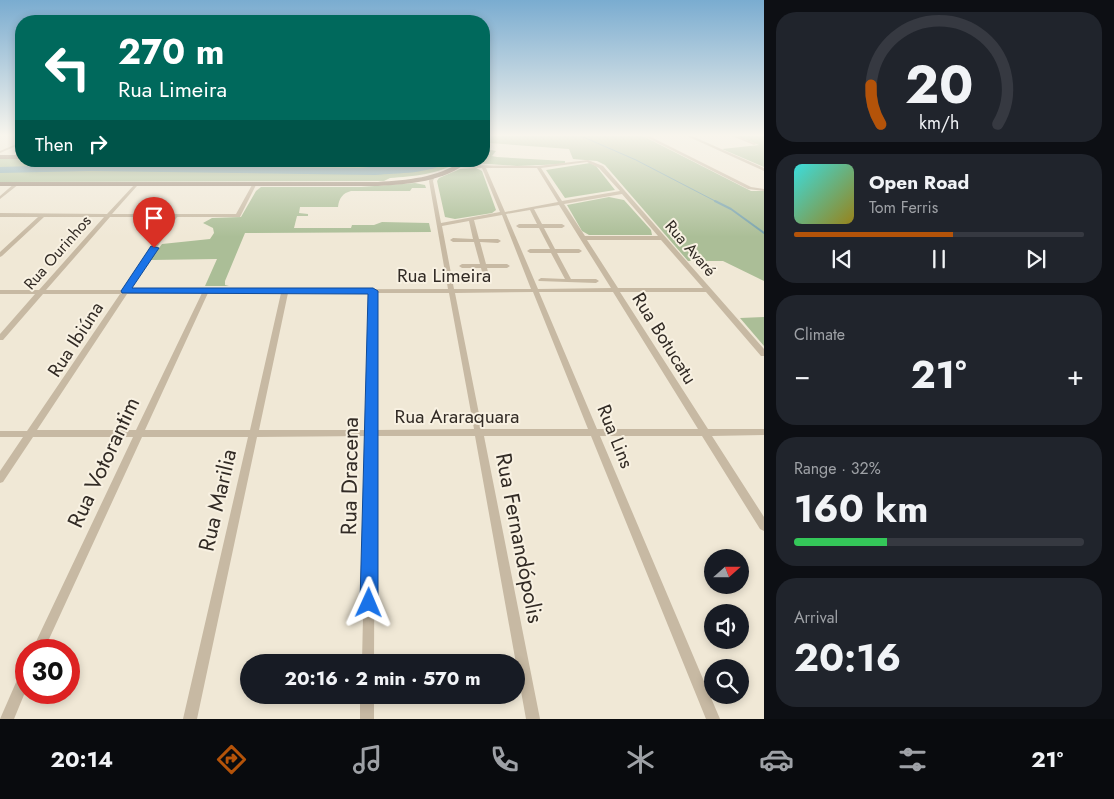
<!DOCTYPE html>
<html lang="en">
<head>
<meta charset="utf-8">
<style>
	:root { --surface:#171b24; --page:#20242c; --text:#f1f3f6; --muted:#9ea1a6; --line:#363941; --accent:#b45309 }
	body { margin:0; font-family:Jost,sans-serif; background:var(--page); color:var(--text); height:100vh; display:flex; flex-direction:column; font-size:19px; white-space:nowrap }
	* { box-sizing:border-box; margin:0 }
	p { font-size:16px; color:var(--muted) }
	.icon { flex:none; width:28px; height:28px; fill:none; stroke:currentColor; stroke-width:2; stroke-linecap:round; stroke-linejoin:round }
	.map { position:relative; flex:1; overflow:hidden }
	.sheet { display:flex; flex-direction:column; gap:12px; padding:12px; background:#0d0f14; width:350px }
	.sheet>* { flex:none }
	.top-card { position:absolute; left:15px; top:15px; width:475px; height:152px; border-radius:20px; box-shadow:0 2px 8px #0003; background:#00695c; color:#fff; overflow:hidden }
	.needle { width:32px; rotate:69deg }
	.tools { position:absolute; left:704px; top:549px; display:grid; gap:10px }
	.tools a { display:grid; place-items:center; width:45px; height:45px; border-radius:50%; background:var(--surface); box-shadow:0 2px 8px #0003; font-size:25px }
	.speed { position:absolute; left:15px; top:639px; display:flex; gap:10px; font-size:25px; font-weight:700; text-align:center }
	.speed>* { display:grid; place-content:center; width:65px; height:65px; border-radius:50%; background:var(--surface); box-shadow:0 2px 8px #0003; line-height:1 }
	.speed .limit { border:8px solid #d22; background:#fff; color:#111 }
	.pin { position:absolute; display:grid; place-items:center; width:42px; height:42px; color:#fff; margin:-51px -21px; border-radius:50% 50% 50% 0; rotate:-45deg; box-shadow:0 0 5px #0007 }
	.pin .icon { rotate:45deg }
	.me { position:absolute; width:55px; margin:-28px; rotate:1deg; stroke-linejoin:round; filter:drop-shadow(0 0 4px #0008) }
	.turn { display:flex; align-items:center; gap:18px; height:105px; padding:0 20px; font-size:22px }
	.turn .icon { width:65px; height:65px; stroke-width:2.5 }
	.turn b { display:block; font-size:35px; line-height:42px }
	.then { display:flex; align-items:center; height:48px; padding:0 20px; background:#0003; gap:10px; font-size:19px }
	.big { font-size:38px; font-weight:700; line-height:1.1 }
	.sheet .tile { flex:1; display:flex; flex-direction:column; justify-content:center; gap:8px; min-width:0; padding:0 18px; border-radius:20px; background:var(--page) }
	.sheet .dial { align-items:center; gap:0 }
	.dial svg { height:130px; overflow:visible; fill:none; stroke:var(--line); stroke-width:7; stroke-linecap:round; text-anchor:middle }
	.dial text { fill:var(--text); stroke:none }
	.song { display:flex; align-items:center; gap:15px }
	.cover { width:60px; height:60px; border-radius:8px; background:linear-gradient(135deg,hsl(180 70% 55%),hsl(50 70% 35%)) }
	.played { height:5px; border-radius:2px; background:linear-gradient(90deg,var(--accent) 55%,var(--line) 55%) }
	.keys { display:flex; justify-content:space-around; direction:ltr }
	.heat { display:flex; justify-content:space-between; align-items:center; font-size:28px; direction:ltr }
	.charge { height:8px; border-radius:4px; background:linear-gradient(90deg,#34c759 32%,var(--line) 0) }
	.trip { position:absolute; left:240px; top:654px; width:285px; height:50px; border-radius:25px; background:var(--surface); box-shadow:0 2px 8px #0003; font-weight:700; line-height:50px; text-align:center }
	.tabs { display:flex; height:80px; justify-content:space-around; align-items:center; background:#090b0e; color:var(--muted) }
	.tabs .icon { width:35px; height:35px }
	.tabs .selected { color:var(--accent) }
	.tabs b { font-size:22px; color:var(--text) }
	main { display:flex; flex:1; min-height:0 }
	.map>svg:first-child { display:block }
</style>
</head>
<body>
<main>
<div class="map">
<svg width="764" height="719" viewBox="0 0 764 719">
	<rect width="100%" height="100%" fill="#f0e8d6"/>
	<path fill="#abbe97" d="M 491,136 L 643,136 L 751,191 L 764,191 L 764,281 L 723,261 L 688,261 L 605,165 L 597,161 L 573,159 L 569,149 L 489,143 Z
		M 736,136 L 764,136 L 764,167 L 722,149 L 759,145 Z
		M 486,149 L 496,151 L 492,156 L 497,157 L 565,161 L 565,164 L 517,166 L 474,163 L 484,161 Z
		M 21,158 L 21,161 L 459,161 C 439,175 413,176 390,178 L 384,181 L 0,182 L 0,159 Z
		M 590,163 L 596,166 L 615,190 L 565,198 L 546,170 Z
		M 476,168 L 482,171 L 496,210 L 492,213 L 455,219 L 445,217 L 437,181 L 439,178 L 460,169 Z
		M 415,183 L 425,185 L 426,188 L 412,188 L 410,191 L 351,191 C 343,193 339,198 338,207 L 300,207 L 299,213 L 308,214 L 308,216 L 297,216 L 294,228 L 351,228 L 352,225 L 374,225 L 382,222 L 429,223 L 431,232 L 245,233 L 225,281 L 225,285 L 229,286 L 205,286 L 217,259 L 150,260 L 162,244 L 210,239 L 214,233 L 213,228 L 203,223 L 212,218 L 241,217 L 256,191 L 261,187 L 361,187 Z
		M 609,197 L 624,200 L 651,230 L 652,235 L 589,235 L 582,231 L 567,205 Z
		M 764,317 L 764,346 L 740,318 Z"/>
	<path fill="#76a1ac" d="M 430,161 L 451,161 C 429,174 399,173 375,175 L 90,171 L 0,173 L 0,167 L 68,165 L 359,168 Z"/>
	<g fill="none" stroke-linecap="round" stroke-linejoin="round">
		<path stroke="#76a1ac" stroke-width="1" d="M 581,136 L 636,160 L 717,202"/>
		<path stroke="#76a1ac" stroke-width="2" d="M 715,201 L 731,209 L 764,233"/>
		<path fill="#c7b9a3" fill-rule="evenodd" d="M 644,136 L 649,136 L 751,187 L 764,189 L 764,191 L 748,189 Z
			M 687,136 L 692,136 L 764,168 L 764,171 Z
			M 732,136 L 737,136 L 757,144 L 754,145 Z
			M 21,142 L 21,144 L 0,153 L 0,151 Z
			M 588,160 L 603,166 L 764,349 L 764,356 L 761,356 L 706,292 L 620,292 L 708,429 L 764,429 L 764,435 L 712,436 L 764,517 L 764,531 L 760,529 L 702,436 L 600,436 L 720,719 L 706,719 L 591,436 L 484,436 L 540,719 L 526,719 L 475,436 L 375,436 L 374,662 L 362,662 L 367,436 L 257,437 L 197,719 L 183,719 L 248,437 L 142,437 L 44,650 L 32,650 L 133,437 L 33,437 L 3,482 L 0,483 L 0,471 L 23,437 L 0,437 L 0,431 L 27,431 L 120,294 L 43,294 L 3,340 L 0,340 L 0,334 L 35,294 L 0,294 L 0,290 L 39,290 L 104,217 L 44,217 L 2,256 L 0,257 L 0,252 L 38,217 L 0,217 L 0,213 L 107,214 L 135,184 L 137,185 L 137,186 L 112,214 L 236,214 L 252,185 L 254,184 L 256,185 L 240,217 L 177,217 L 129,290 L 448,289 L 429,181 L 431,175 L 435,176 L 433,181 L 441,223 L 500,212 L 482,168 L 459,167 L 457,166 L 457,165 L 538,166 ZM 587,162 L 599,168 L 620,191 L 562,201 L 541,168 ZM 486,168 L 537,168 L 558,202 L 505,212 ZM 622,194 L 658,236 L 585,236 L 564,204 ZM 559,205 L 611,288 L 538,289 L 506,214 L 530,210 L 537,224 L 519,224 L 516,226 L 519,228 L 539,228 L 550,249 L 530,249 L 527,251 L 530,253 L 551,253 L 565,279 L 541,278 L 538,280 L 539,281 L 596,283 L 599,281 L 596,279 L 571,279 L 557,253 L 579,253 L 582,251 L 579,249 L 555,249 L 544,228 L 562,228 L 565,226 L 562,224 L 542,224 L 534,209 ZM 502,215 L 531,289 L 454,289 L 442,226 L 469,221 L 473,239 L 453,238 L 450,240 L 453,242 L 474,242 L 480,264 L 462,264 L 459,266 L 462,268 L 481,268 L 484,280 L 487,282 L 490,280 L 487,268 L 507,268 L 510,266 L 507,264 L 486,264 L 480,242 L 498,243 L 501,241 L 498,239 L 479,239 L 474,220 ZM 110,217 L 172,217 L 123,290 L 46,290 ZM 587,240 L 661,240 L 703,288 L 618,288 ZM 533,292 L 588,429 L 482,429 L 455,293 ZM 539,292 L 613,292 L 698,429 L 597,429 ZM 202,293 L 136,430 L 37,430 L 127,294 ZM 208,293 L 281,293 L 250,430 L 145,430 ZM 288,293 L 370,293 L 367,430 L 259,430 ZM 376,293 L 449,293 L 474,429 L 375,430 Z
			M 15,183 L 19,184 L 0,199 L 0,196 Z
			M 26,670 L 26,690 L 14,719 L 0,719 L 21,671 Z
			M 360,695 L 374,695 L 374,719 L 360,719 Z"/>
		<path fill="#9a8875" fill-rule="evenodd" d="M 485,136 L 489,136 L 487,144 L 484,146 Z
			M 0,155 L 21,155 L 21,159 L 0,159 Z
			M 462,161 L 469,161 C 444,182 409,184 378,186 L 0,186 L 0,182 L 378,182 C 407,180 437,178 462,161 Z"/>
	</g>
	<linearGradient id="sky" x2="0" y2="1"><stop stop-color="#7aacd0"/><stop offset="0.57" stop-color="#f8f5ed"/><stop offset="1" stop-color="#f8f5ed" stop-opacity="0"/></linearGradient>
	<rect width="764" height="237" fill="url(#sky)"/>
	<path fill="#1a73e8" stroke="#114b97" d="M 151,246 L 159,248 L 132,288 L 373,288 L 378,291 L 378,603 L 375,609 L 369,612 L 363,609 L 360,603 L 368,294 L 122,293 L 121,291 Z"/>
	<g text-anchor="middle" stroke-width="4" stroke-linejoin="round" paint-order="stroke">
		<g font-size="16" fill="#322b25" stroke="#f8f1e2">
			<text transform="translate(691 248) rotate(49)" y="6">Rua Avaré</text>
			<text transform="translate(57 252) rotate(-49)" y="6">Rua Ourinhos</text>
		</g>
		<g font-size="19" fill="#322b25" stroke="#f8f1e2">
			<text x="444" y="282">Rua Limeira</text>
			<text transform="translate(665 338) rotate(58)" y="7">Rua Botucatu</text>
			<text transform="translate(75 339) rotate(-57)" y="7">Rua Ibiúna</text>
			<text x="457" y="423">Rua Araraquara</text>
			<text transform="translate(616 436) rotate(68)" y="7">Rua Lins</text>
		</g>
		<g font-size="22" fill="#322b25" stroke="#f8f1e2">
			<text transform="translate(103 462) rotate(-65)" y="8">Rua Votorantim</text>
			<text transform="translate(349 476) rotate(-89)" y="8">Rua Dracena</text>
			<text transform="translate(217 500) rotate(-77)" y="8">Rua Marilia</text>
			<text transform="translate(520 538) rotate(79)" y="8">Rua Fernandópolis</text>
		</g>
	</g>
</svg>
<div class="tools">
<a><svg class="needle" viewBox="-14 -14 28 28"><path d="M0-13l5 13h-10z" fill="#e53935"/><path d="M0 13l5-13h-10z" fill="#9ea1a6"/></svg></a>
<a><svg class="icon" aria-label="sound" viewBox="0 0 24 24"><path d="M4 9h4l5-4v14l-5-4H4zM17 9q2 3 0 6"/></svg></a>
<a><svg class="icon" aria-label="search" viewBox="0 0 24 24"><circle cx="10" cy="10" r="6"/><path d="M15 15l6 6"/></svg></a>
</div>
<div class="speed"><div class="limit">30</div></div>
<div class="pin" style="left:154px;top:248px;background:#d93025"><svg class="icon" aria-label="arrive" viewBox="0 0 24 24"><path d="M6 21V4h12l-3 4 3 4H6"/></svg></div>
<svg class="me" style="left:369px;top:603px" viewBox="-20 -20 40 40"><path d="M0-17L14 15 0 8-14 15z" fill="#1a73e8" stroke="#fff" stroke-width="4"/></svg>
<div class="trip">20:16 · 2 min · 570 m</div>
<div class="top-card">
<div class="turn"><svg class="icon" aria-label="left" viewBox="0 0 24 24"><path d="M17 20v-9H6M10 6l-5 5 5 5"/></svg><div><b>270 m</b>Rua Limeira</div></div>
<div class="then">Then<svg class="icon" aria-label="right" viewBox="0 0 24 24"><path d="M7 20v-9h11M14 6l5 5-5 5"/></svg></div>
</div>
</div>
<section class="sheet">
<div class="tile dial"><svg viewBox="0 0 100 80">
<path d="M14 69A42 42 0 1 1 86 69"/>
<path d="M14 69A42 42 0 0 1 8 45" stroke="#b45309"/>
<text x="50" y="56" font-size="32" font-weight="700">20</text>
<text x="50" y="72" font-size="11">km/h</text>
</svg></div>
<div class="tile">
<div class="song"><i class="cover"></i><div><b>Open Road</b><p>Tom Ferris</p></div></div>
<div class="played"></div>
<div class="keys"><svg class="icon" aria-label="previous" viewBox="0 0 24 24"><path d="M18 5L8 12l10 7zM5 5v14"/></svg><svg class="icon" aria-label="pause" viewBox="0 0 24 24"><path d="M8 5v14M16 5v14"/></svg><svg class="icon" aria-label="next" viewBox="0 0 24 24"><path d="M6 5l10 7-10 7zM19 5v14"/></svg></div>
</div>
<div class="tile"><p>Climate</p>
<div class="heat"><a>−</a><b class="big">21°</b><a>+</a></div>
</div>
<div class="tile"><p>Range · 32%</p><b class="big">160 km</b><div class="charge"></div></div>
<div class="tile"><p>Arrival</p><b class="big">20:16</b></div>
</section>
</main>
<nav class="tabs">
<b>20:14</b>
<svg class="icon selected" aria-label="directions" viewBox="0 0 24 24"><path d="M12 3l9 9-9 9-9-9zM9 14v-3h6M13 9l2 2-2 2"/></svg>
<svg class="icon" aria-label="music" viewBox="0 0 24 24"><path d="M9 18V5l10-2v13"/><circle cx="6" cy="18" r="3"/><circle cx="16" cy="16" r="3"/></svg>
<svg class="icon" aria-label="phone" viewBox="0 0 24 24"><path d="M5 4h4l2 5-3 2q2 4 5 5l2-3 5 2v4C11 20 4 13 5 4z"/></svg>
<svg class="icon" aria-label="climate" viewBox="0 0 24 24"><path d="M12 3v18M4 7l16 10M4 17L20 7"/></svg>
<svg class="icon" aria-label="car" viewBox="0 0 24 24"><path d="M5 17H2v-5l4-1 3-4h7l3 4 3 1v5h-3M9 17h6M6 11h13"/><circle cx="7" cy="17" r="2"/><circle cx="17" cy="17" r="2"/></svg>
<svg class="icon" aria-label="filters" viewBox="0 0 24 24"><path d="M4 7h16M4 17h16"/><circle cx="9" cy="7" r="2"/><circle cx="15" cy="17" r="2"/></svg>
<b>21°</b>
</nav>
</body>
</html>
